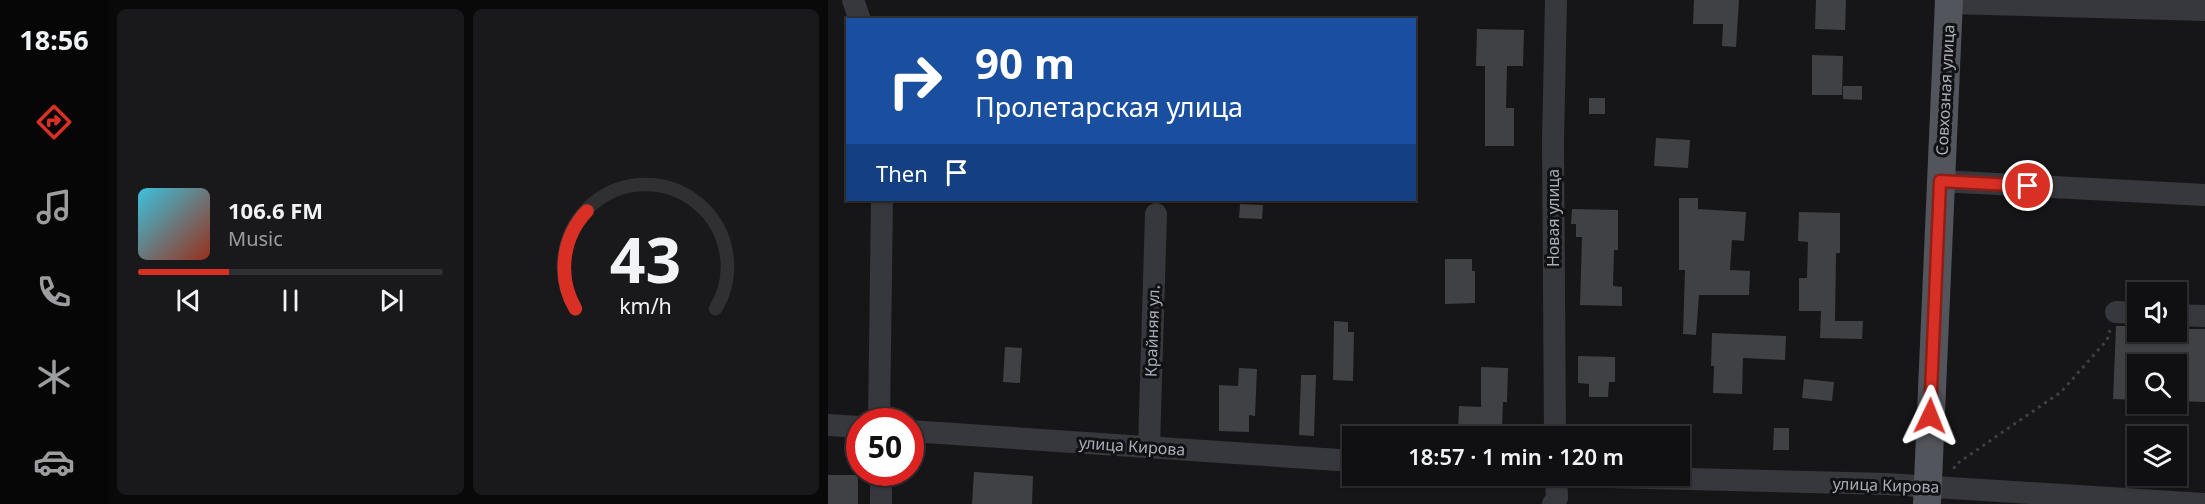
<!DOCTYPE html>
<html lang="en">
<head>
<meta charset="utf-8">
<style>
	:root { --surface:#101012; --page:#19191b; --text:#f1f3f6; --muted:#9c9d9f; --line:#303032; --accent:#d93025 }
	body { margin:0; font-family:"Noto Sans",sans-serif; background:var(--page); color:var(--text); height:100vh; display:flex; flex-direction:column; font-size:22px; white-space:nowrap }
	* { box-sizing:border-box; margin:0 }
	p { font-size:20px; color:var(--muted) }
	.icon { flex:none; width:33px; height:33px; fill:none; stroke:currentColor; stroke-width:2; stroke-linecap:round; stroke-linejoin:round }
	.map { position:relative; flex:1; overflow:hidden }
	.details { display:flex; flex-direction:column; gap:9px; padding:9px; background:#09090a; width:720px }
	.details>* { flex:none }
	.guide { position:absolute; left:18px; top:18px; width:570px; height:183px; border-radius:0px; box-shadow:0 2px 4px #0004,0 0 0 2px var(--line); background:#1a4fa0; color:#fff; overflow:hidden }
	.controls { position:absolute; left:1299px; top:282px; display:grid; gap:12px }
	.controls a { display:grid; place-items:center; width:60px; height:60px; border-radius:0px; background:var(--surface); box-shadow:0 2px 4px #0004,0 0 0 2px var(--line); font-size:30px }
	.speed { position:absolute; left:18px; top:408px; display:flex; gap:12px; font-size:30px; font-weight:700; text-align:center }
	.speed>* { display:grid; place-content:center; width:78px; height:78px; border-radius:50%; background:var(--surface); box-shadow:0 2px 4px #0004,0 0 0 2px var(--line); line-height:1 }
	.speed .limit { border:9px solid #d22; background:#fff; color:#111 }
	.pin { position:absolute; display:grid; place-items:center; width:51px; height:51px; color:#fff; margin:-26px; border:3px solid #fff; border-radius:50%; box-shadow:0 2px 6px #0007 }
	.me { position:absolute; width:66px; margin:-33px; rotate:2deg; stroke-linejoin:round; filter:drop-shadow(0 0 4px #0008) }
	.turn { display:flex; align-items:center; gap:21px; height:126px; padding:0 30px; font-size:27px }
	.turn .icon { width:78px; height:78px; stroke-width:2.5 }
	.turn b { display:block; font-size:42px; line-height:51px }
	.then { display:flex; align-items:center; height:57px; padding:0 30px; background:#0003; gap:12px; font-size:22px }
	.details .widget { flex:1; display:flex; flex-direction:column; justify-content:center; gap:9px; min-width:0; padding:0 21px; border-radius:9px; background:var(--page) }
	.details .dial { align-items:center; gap:0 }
	.dial svg { height:156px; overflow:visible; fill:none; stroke:var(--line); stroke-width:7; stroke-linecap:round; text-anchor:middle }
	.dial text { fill:var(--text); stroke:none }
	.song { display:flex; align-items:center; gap:18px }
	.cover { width:72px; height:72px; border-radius:9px; background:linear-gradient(135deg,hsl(190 70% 55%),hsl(10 70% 35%)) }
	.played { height:6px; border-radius:3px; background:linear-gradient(90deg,var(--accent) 30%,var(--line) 30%) }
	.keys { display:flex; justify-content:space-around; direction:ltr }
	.details .tiles { flex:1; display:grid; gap:9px; grid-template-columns:repeat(2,1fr) }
	.trip { position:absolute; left:514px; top:426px; width:348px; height:60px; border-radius:0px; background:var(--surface); box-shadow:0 2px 4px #0004,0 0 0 2px var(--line); font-weight:600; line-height:60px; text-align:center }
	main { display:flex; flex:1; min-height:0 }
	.tab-bar { display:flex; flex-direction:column; width:108px; justify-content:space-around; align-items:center; background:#060607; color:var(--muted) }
	.tab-bar .icon { width:42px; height:42px }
	.tab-bar .active { color:var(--accent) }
	.tab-bar b { font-size:27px; color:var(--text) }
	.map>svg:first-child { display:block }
</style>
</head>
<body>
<main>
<nav class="tab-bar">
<b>18:56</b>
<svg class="icon active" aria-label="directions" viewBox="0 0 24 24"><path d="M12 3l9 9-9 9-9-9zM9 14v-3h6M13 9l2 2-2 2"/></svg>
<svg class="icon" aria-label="music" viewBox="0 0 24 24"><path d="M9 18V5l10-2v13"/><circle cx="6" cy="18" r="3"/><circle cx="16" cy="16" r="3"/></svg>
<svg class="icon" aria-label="phone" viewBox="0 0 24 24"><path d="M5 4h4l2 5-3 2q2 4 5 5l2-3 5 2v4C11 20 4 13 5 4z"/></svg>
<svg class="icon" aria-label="climate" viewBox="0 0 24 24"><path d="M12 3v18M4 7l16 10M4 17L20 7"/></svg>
<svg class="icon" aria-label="car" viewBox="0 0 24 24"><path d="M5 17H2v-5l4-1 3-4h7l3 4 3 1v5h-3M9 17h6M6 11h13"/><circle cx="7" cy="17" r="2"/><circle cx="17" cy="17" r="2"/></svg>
</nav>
<section class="details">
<div class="tiles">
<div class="widget">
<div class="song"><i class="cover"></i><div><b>106.6 FM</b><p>Music</p></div></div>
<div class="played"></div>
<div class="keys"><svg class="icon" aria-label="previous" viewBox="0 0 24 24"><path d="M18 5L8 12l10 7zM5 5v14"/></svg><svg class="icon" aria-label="pause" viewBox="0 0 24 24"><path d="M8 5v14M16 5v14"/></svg><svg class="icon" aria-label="next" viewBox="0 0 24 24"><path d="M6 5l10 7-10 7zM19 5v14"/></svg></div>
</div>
<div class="widget dial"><svg viewBox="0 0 100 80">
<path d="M14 69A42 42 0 1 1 86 69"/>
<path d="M14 69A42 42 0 0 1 20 19" stroke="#d93025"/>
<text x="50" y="56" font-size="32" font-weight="700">43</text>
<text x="50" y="72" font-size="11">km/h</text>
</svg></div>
</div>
</section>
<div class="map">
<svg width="1377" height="504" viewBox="0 0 1377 504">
	<rect width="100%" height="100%" fill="#161618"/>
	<path fill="#404145" d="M 866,0 L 911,0 L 908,47 L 894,46 L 895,24 L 865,24 Z
		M 988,0 L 1018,0 L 1017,30 L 987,29 Z
		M 649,29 L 696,30 L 695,66 L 679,66 L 678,108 L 686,108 L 686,146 L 657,146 L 657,66 L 648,66 Z
		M 984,55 L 1015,56 L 1014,95 L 984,95 Z
		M 1015,86 L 1034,86 L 1034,100 L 1015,99 Z
		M 761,98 L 777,98 L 777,114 L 761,114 Z
		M 828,138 L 862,140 L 860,168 L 826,166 Z
		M 851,198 L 870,198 L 870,209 L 918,212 L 916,241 L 904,240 L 902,270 L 922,271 L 921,295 L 871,295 L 868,335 L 855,334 L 857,270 L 851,270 Z
		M 412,204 L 435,205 L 434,219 L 411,218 Z
		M 744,209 L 790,210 L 790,250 L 786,250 L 785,286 L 794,287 L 794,306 L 752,305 L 754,237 L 748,237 L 748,224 L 743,224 Z
		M 971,212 L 1012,213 L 1012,253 L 1008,253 L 1007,321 L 1035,321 L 1034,339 L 992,338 L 993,311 L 971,311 L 971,278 L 979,278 L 980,242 L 970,241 Z
		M 617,259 L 644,259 L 644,271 L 647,271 L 647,303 L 617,304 Z
		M 506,321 L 520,322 L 520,332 L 526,332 L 525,381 L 505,380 Z
		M 1288,326 L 1310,326 L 1310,332 L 1348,332 L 1348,329 L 1377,329 L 1377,402 L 1348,401 L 1348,364 L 1310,364 L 1310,400 L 1285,399 Z
		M 884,333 L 958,336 L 957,360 L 915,358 L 914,394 L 885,393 L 886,366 L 883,366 Z
		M 177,347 L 194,348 L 192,383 L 175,382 Z
		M 750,356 L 787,357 L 787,382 L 781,382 L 780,397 L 761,397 L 761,384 L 750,383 Z
		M 653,367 L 680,368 L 679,402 L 675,402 L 674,428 L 655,427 L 655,434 L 630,434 L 631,406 L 653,407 Z
		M 411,368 L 429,369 L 427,416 L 421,415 L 421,432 L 391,431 L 391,385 L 410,386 Z
		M 473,375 L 488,375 L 486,436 L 471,435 Z
		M 976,379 L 1006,382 L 1004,401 L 974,398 Z
		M 946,428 L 961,428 L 961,450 L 945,450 Z
		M 146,472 L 205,476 L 204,504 L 144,504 Z
		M 0,475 L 30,475 L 30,504 L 0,504 Z"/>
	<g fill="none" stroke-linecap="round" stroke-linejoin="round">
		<path stroke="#3d3f44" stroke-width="3" stroke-dasharray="3 4.5" stroke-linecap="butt" d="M 1126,469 L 1127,465 L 1233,392 L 1279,340 L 1282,330"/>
		<path stroke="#37383d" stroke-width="22" d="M 25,0 L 32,20
			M 1121,3 L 1377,10
			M 1112,181 L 1377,195
			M 1288,312 L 1310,313
			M 1348,315 L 1377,316
			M 51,422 L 54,200
			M 0,425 L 32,427
			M 82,431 L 525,461
			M 727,436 L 725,141 L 728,0
			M 321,447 L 328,214
			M 53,472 L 53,504
			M 738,476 L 1059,484 L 1377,504
			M 725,504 L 729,498 L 728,476"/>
		<path stroke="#53555c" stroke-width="28" d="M 1099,504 L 1121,0"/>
	</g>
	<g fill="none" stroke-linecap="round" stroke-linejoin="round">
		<g stroke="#8d1f18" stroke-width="15">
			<path id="route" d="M 1102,416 L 1112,181 L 1200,186"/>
		</g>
		<use href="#route" stroke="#d93025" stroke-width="10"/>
	</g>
	<g text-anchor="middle" stroke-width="6" stroke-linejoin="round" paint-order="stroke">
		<g font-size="16" fill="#a8adb8" stroke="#111113">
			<text transform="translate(1117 90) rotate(-87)" y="6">Совхозная улица</text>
			<text transform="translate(725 218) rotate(-90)" y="6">Новая улица</text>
			<text transform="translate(324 331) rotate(-88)" y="6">Крайняя ул.</text>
			<text transform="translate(304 446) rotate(4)" y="6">улица Кирова</text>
			<text transform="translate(1058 485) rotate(2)" y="6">улица Кирова</text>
		</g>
	</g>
</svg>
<div class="controls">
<a><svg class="icon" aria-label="sound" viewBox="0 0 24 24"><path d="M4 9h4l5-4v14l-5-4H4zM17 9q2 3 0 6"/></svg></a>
<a><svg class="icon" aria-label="search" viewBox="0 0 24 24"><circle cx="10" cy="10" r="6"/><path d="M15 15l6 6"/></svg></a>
<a><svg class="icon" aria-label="layers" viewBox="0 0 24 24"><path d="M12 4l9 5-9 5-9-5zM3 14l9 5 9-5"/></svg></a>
</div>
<div class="speed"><div class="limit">50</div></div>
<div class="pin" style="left:1200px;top:186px;background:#d93025"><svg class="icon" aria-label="arrive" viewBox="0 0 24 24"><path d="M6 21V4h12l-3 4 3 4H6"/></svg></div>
<svg class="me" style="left:1102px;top:416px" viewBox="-20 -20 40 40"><path d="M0-17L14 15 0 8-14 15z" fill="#d93025" stroke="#fff" stroke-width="4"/></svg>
<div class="trip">18:57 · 1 min · 120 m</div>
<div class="guide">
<div class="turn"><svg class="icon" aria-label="right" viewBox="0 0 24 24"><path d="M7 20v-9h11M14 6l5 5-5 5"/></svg><div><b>90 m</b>Пролетарская улица</div></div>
<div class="then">Then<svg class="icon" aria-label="arrive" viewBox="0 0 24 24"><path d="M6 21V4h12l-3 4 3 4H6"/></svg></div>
</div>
</div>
</main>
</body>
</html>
